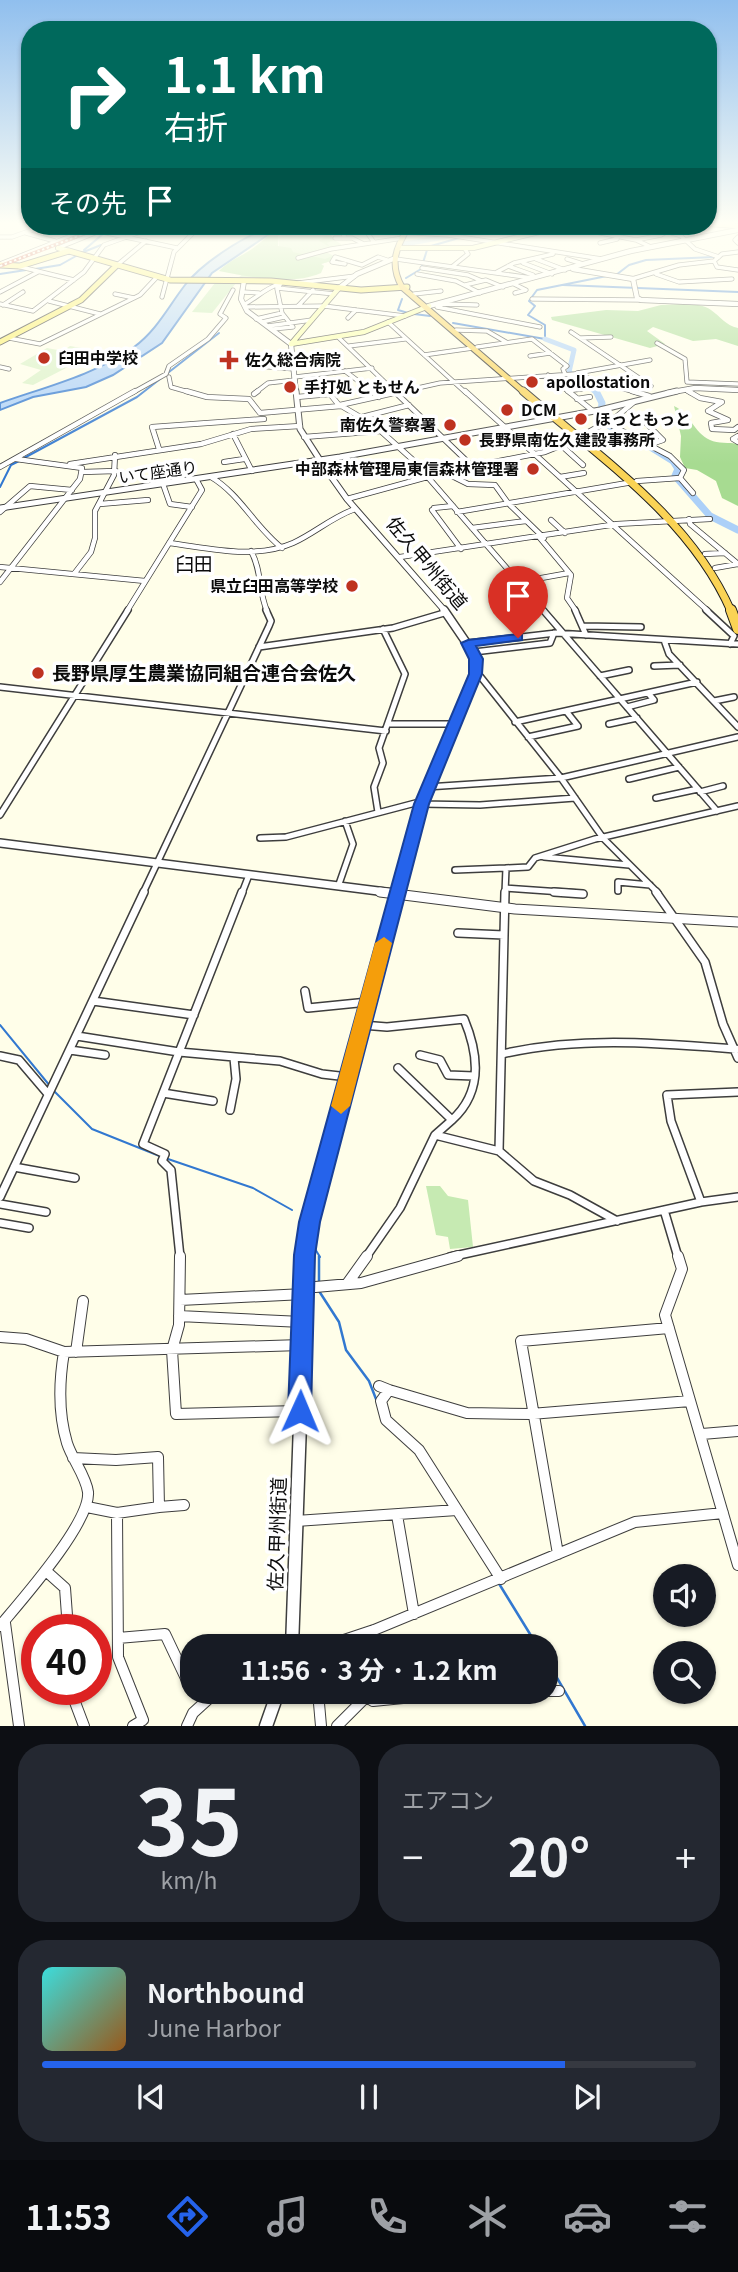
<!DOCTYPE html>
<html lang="ja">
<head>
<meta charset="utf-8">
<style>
	:root { --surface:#171b24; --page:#242831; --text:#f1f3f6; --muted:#9ea1a6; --line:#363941; --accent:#2563eb }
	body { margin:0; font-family:Georgia,"Noto Sans JP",serif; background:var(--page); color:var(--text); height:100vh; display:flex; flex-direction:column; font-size:26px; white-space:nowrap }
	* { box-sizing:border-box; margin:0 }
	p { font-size:23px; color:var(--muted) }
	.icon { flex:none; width:38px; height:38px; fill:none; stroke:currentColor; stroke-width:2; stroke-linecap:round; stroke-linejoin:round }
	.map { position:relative; height:1726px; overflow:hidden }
	.sheet { display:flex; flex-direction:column; gap:18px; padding:18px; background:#0d0f14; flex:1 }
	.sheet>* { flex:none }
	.hud { position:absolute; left:21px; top:21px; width:696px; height:214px; border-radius:28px; box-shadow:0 2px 5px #0004; background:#00695c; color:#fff; overflow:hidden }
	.fabs { position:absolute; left:653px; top:1564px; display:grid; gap:14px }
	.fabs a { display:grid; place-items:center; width:63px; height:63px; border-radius:50%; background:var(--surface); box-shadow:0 2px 5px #0004; font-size:35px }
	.speed { position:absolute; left:21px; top:1614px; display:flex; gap:14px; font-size:35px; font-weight:700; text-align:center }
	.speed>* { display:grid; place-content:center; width:91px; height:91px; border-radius:50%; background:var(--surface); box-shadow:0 2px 5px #0004; line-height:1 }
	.speed .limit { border:10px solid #d22; background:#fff; color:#111 }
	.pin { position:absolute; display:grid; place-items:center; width:60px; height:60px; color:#fff; margin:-72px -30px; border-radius:50% 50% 50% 0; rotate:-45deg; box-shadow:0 0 7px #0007 }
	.pin .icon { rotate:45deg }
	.me { position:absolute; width:77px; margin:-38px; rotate:1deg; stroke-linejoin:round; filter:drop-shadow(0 0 5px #0008) }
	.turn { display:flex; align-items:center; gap:24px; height:147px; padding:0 28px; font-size:32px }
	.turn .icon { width:91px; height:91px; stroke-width:2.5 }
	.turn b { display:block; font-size:49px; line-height:60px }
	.then { display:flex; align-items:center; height:66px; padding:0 28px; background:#0003; gap:14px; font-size:26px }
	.big { font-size:52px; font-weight:700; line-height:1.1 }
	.sheet .widget { flex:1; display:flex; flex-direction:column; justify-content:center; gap:10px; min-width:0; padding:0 24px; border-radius:28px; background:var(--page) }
	.sheet .dial { align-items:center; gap:0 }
	.dial b { font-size:91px; line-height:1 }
	.song { display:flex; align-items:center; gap:21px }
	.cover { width:84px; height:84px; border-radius:10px; background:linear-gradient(135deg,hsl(180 70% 55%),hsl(30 70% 35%)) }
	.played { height:7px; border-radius:4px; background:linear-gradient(90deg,var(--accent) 80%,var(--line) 80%) }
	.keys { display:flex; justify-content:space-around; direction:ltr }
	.heat { display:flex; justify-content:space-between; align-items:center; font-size:38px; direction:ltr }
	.sheet .tiles { flex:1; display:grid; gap:18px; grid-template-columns:1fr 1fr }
	.widget:last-child { grid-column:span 2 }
	.trip { position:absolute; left:180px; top:1634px; width:378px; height:70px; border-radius:28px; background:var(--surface); box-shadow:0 2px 5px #0004; font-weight:700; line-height:70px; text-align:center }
	.dock { display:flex; height:112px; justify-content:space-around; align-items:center; background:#090b0e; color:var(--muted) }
	.dock .icon { width:49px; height:49px }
	.dock .selected { color:var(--accent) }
	.dock b { font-size:32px; color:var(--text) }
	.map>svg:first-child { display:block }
</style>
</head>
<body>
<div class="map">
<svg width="738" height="1726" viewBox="0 0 738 1726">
	<rect width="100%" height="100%" fill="#fffee9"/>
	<path fill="#c6eab2" d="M 316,229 L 341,244 L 342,248 L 324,251 L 334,256 L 331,261 L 321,264 L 324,266 C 296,287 273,276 239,277 L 279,247 L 278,237 L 292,230 Z
		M 215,283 L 236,283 L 212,313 L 192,312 Z
		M 426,1186 L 440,1186 L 448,1196 L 468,1200 L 473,1247 L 450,1249 L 448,1237 L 436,1235 Z"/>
	<path fill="#a7db91" d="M 291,226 L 365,226 L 327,228 L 334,240 L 327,243 L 330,247 L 319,241 L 325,237 C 310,227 295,228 278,236 L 278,246 L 291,248 L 293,252 L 325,259 L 333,256 L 331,261 L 321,264 L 324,266 L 321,273 C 291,286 251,277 219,271 C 230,260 240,257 252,249 C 266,239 273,229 291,226 Z
		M 661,305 C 676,305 698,301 711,310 C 721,317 725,325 738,328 L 738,346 L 716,339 L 693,341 L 653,327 L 647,331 L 665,344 L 650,348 L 552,320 L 551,317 L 606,310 L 638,311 Z
		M 674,406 C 690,413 694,433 710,440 C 718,444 729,442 738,444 L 738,506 L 722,498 L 716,481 L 697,470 L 685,468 L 680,457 L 681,436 Z"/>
	<path fill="#daf1c5" d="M 70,346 L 99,351 L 33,385 L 22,383 L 41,370 L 20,364 L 47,348 L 63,351 Z"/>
	<path fill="#acd0f8" stroke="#3278d0" stroke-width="2" d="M 268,226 L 291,226 L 278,228 L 212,273 L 162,343 L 113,375 L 86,387 L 33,397 L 0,410 L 0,403 C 45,387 95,375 134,347 C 157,330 168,307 185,285 C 201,264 243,236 268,229 Z"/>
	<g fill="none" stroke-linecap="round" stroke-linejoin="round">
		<path stroke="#3278d0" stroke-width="2" d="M 105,232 L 112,226
			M 462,234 L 479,226
			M 431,246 L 459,238
			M 84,250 L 103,234
			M 81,253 L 101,245
			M 35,269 L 60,265 L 76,256
			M 0,274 L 26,270
			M 616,275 L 629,265 L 646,260 L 714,257
			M 406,278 L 421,269 L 427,250
			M 563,285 L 738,292
			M 402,299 L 398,310 L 408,313
			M 414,314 L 430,316
			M 453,323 L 545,339 L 545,325 L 528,315 L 535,306 L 529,301 L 537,290 L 607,276
			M 24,458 L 137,397 L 219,333
			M 0,487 L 11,465 L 19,461
			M 0,1025 L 50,1086
			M 53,1090 L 92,1129 L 162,1157
			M 168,1159 L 253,1188 L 292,1210
			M 312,1244 L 320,1257"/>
		<path stroke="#3278d0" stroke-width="2.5" d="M 319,1256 L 319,1282
			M 319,1291 L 339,1322 L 346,1350 L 369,1381 L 376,1399
			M 498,1582 L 538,1647
			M 546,1659 L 585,1726"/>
		<path stroke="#acd0f8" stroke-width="5" d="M 404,244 L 450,236 L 477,226
			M 545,339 L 574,350 L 569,372 L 597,393"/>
		<path stroke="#acd0f8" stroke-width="7" d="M 596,391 L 602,403 L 600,420 L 613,428
			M 652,448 L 673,461 L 678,469 L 675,476 L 710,516 L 738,530"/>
		<g stroke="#3e3e3e" stroke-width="5">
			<path id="minor-far4" d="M 74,226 L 177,248
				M 377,226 L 383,231 L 448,235 L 602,259
				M 565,226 L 636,240 L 651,247
				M 651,226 L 681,236 L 695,249 L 719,257
				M 364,228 L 373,241
				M 26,233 L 55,241
				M 450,235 L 462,230 L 451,227
				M 0,237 L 12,237 L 43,226
				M 738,237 L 735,240 L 738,243
				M 335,238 L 352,238 L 362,243
				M 345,238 L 341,229 L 360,228
				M 636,240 L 661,235 L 676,226
				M 600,243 L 617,239
				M 58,248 L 95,233
				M 298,258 L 331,249 L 403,238
				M 396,259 L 532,278
				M 536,259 L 565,270
				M 567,259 L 583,264
				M 714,261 L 717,267 L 738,270
				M 523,263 L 552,274
				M 0,264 L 86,230
				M 345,264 L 332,262 L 335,257 L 362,265 L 378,257 L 387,260
				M 17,266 L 74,280
				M 116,266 L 146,241
				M 453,266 L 468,254 L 465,249
				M 508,266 L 533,275
				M 422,268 L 468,275 L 482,281
				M 497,272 L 514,263 L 553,254
				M 417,274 L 456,281 L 480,293
				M 656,274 L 679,282 L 732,279
				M 632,279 L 679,265 L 714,261 L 722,254 L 738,252
				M 298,283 L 355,276
				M 514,284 L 526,290 L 515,293
				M 465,285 L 486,280 L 503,287
				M 277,288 L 334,294
				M 0,292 L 38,272
				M 243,292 L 259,293
				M 115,294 L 134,298
				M 414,294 L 441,291
				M 162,297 L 174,252 L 200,226
				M 532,299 L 639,300
				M 49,301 L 100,314
				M 0,304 L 33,311 L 84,272 L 104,245 L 157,226
				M 245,304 C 258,297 264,289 279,284
				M 3,305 L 23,292
				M 477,305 L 444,304 L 437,307 L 540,327
				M 298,306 L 313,290
				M 245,307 L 324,306 L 405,316
				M 348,318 L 356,310
				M 256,319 L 282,313
				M 262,322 L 284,317
				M 388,322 L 466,393
				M 268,326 L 312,320
				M 273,329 L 293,327 L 282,313 L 277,289 L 282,282
				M 456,330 L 487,331 L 506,342
				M 571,332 L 651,386 L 635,389
				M 338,337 L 396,393
				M 9,338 L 40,344 L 140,295 L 156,278
				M 580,338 L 611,337
				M 657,343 L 685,359 L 687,382
				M 349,346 L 405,339
				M 477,347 L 532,339 L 567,366 L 563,369 L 565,374
				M 424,355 L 473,348
				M 530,356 L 550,353
				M 257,366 L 294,369
				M 0,367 L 9,369
				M 345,371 L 374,393
				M 577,373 L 650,360
				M 548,375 L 570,393
				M 169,377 L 171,387 L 192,393
				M 295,377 L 372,368
				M 687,382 L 738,384
				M 686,390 L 691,393
				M 567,391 L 582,389
				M 132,393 L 166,374 L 169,366 L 208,339 L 226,318 L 220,314 L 233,290
				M 255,393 L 268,383 L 295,380
				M 395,393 L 440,383 L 574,374 L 638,393"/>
		</g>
		<g stroke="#3e3e3e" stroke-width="6">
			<path id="minor-far3" d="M 186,391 L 207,397 L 249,399 L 260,413 L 341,406
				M 371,391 L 379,397
				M 394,391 L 472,466
				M 465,391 L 708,611
				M 568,391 L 593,411
				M 632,391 L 649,396
				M 688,391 L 700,398 L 722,402 L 708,411 L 728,420 L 711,423 L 712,429 L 734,430 L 738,427
				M 254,394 L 258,391
				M 297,397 L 330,394 L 338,404 L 374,425 L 413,460 L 544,611
				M 577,399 L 590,397
				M 340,405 L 403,391
				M 638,415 L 663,440 L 648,445
				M 362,417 L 409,405
				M 607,423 L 670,456 L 684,470 L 680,478 L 693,493
				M 233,434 L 252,471
				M 583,435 L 616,417 L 634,402
				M 738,436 L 733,439 L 738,442
				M 304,437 L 381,431
				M 637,439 L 656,433
				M 562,446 L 583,465
				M 159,449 L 152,427 L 264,419
				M 224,462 L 244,459
				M 70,464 L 201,444 L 251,429 L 300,426
				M 0,467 L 135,391
				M 82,472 L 116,471
				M 444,472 L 468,484 L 495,485 L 508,503 L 544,538
				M 211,477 C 240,494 255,527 282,548
				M 560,477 L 584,473
				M 637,481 L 680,478
				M 163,484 L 170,504 L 192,507
				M 347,499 L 453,470 L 545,452 L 580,438
				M 100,504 L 148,500
				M 434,508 L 453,506
				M 432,510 L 461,549
				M 0,512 L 30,486 L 72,490
				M 457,512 L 633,482
				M 689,519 L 690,524 L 738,564
				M 551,520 L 565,533
				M 472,528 L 526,521
				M 540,538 L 571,575 L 567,598 L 576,611
				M 169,543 C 209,548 254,560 293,543 C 315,533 332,517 355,509
				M 251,551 C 262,571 258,590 267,611
				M 705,554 L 725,553
				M 400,557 L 617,524 L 710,519
				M 0,567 L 145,581
				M 715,568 L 738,564
				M 74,574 L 91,552 L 95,538 L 95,511 L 114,475 L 115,455
				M 0,582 L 80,479 L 82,468 L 16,459
				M 519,582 L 569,573
				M 127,611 L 202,490 L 196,479"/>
		</g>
		<g stroke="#3e3e3e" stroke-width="8">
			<path id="minor-far2" d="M 543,610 L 717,811
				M 575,610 L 586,635
				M 706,610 L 734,636 L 730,644
				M 583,626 L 641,627
				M 664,640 L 669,654 L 738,727
				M 468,643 L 556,633 L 738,644
				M 259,647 L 393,628 L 444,613
				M 474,652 L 550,643 L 554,633
				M 654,666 L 680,665
				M 475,674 L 480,676 L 561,778 L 603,838 L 658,893
				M 600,676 L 629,670
				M 0,687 L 386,731
				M 714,701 L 734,697
				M 627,707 L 654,700 L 648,693
				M 515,722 L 697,682
				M 389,724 L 453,724
				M 609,724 L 637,718
				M 528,737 L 578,726 L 566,711
				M 629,779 L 679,767
				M 427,787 L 561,778 L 738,737
				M 700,792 L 723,786
				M 656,798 L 698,789
				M 421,804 L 480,805 L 575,798
				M 378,812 L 374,787 L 383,763 L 379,748 L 405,674 L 383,629
				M 0,815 L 128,610
				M 260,838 L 286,837 L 423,801
				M 544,857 L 629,865
				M 455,870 L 506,868
				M 339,884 L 353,844 L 345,821
				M 506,888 L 576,893
				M 618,891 L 618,882 L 650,885
				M 143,893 L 269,626 L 271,621 L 266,610
				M 242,893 L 249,875
				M 505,893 L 506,868 L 528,867 L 535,858 L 595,839 L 738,806"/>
		</g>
		<g stroke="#3e3e3e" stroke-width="10">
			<path id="minor-far1" d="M 554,892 L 583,894
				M 656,892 L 705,962 L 723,1024 L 738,1058
				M 458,933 L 504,935
				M 305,991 L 308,1008 L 368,1002
				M 93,1001 L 194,1015
				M 362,1025 L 387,1027 L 464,1019 C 479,1055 483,1092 452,1120
				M 77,1036 L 179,1052 L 280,1061 L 322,1074 L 348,1077
				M 70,1050 L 105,1055
				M 502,1054 C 580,1036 657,1043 736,1049
				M 420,1055 L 440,1060 L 448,1075 L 474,1076
				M 0,1056 L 19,1060 L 48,1094
				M 398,1068 L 452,1120 L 435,1135
				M 163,1093 L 213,1101
				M 230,1110 L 236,1079 L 234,1058
				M 499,1151 L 505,892
				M 14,1167 L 75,1178
				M 0,1197 L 144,892
				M 701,1202 L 671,1121 L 667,1095 L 738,1092
				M 0,1204 L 46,1212
				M 664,1210 L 678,1257
				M 0,1223 L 29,1228
				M 180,1257 L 171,1170 L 162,1161 L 165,1154 L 143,1144 L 242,892
				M 366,1257 L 400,1208 L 435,1135 L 499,1151 L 534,1181 L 570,1195 L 617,1221
				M 450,1257 L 701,1202 L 738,1197"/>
		</g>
		<g stroke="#3e3e3e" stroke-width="12">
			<path id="minor" d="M 180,1256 L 179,1325 L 172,1350 L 176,1414 L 300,1411
				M 678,1256 L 682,1269 L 665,1315 L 738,1565
				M 347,1284 L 367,1256
				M 304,1288 L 361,1283 L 458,1256
				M 180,1300 L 304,1294
				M 179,1316 L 302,1322
				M 0,1337 L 26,1339 L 64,1352 L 301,1345
				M 76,1352 L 83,1301
				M 379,1386 L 389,1390
				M 702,1434 L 738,1431
				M 73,1458 L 116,1460 L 158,1457 L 159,1507 L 117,1513 L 87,1507
				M 159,1507 L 184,1505
				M 117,1513 L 118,1657 L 143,1720 L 133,1726
				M 397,1515 L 414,1614
				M 296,1521 L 457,1510
				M 558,1554 L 521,1341 L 669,1328
				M 46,1571 L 65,1588 L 68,1629
				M 501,1579 L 419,1450 L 386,1420 L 381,1401 L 389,1390 L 467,1413 L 531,1414 L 690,1401
				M 5,1623 L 19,1726
				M 0,1626 C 20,1602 91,1522 88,1492 C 86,1476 72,1459 67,1443 C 58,1413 59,1382 64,1352
				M 374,1630 L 376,1647
				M 118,1638 L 165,1634 L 192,1691
				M 323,1647 L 374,1630 L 635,1522 L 723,1513
				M 70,1689 L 84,1726
				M 546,1691 L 559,1691
				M 318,1692 L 321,1726
				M 505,1694 L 532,1692
				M 367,1697 L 373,1701 L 433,1695
				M 187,1726 L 193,1713 L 216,1692
				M 337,1726 L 371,1692"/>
		</g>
		<g stroke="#3e3e3e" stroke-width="6">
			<path id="tertiary-far4" d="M 573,269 L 633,279 L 637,298 L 641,300 L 738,304
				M 244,281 L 241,299 L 247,311 L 291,344 L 296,393
				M 339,288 L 357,274 L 393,259
				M 429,306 L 631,251 L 738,230
				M 667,393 L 695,388 L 738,390"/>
		</g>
		<g stroke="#3e3e3e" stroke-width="7">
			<path id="tertiary-far3" d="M 296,391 L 300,429 L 325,468 L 347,499 L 445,611
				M 0,508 L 340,457 L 600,410 L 677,391"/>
		</g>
		<g stroke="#3e3e3e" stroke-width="10">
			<path id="tertiary-far2" d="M 0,843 L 394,893
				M 398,893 L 421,804 L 477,667 L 472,651 L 444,610"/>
		</g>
		<g stroke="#3e3e3e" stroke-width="11">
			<path id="tertiary-far1" d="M 380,892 L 515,909 L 738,922
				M 305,1257 L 306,1242 L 398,892"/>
		</g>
		<g stroke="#3e3e3e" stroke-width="15">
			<path id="tertiary" d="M 292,1647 L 306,1256
				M 266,1726 L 278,1692"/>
		</g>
		<g stroke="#2d2d2d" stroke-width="6">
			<path id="secondary" d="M 709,224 L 738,226
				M 58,248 L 69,251
				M 398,248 L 473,248 L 564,226
				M 291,344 L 364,332 L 429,306
				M 291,344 L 339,288"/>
		</g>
		<g stroke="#1c1c1c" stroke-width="7">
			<path id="primary" d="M 0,265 L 20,266 L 69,251 L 170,280 L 271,281 L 361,290 L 407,287
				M 0,342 L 81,300 L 116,266"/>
		</g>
		<g stroke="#1c1c1c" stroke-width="7">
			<path id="trunk-far2" d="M 409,226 C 396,247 389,264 402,287 L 525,393"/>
		</g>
		<g stroke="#1c1c1c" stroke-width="9">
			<path id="trunk-far1" d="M 523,391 C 599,457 690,517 731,611"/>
		</g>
		<g stroke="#1c1c1c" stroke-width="12">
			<path id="trunk" d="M 731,610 L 738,629"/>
		</g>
		<use href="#minor-far4" stroke="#fff" stroke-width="3.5"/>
		<use href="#minor-far3" stroke="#fff" stroke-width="4.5"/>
		<use href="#minor-far2" stroke="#fff" stroke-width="5"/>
		<use href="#minor-far1" stroke="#fff" stroke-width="7"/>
		<use href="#minor" stroke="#fff" stroke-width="10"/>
		<use href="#tertiary-far4" stroke="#fff" stroke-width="4.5"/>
		<use href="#tertiary-far3" stroke="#fff" stroke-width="5"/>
		<use href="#tertiary-far2" stroke="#fff" stroke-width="7"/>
		<use href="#tertiary-far1" stroke="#fff" stroke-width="9"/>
		<use href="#tertiary" stroke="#fff" stroke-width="12"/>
		<use href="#secondary" stroke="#fbffa4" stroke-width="4.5"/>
		<use href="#primary" stroke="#fcef5c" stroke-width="5"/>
		<use href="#trunk-far2" stroke="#fad355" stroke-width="5"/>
		<use href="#trunk-far1" stroke="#fad355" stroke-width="7"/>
		<use href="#trunk" stroke="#fad355" stroke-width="10"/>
		<g stroke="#be3220" stroke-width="3.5">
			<path id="rail" d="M 0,266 L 104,226"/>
		</g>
		<use href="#rail" stroke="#fff" stroke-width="2" stroke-dasharray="2.5" stroke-linecap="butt"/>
	</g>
	<linearGradient id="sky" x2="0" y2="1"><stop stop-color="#90bfee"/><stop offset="0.48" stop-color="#fffff5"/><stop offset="1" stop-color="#fffff5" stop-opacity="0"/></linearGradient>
	<rect width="738" height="464" fill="url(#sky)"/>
	<path fill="#2563eb" stroke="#184099" stroke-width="2" d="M 518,634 L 522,635 L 522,640 L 476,646 L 483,659 L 482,674 L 429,804 L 320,1222 L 315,1255 L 311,1411 L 308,1419 L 300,1422 L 292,1419 L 288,1411 L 294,1255 L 299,1222 L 414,804 L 469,674 L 469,659 L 461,643 L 468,640 Z"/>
	<path fill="#f59e0b" d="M 384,937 L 392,943 L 350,1106 L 341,1114 L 331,1106 L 375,943 Z"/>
	<g fill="#be3220" stroke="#fff" stroke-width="2.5">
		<circle cx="44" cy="358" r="7"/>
		<path d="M225.5 349.5h7v7h7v7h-7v7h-7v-7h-7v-7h7z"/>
		<circle cx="532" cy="382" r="7"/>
		<circle cx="290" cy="387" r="7"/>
		<circle cx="507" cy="410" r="7"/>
		<circle cx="581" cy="419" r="7"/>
		<circle cx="450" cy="425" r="7"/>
		<circle cx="465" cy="440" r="7"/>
		<circle cx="533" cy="469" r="7"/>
		<circle cx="352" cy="586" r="7"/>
		<circle cx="38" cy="673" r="7"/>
	</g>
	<g text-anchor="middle" stroke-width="7" stroke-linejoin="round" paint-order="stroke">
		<g font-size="16" font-weight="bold" fill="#0b0b0b" stroke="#fff" text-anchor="start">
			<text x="58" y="364">臼田中学校</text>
			<text x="245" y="366">佐久総合病院</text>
			<text x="546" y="388">apollostation</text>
			<text x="304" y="393">手打処 ともせん</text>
			<text x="521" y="416">DCM</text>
			<text x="595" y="425">ほっともっと</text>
			<text x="436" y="431" text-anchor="end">南佐久警察署</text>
			<text x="479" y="446">長野県南佐久建設事務所</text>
			<text x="519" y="475" text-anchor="end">中部森林管理局東信森林管理署</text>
			<text x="338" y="592" text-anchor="end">県立臼田高等学校</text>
		</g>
		<g font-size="16" fill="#0b0b0b" stroke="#fff">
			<text transform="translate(158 472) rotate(-8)" y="6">いて座通り</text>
		</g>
		<g font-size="19" fill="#0b0b0b" stroke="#fff">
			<text transform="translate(427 563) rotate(50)" y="7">佐久甲州街道</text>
			<text transform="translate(277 1534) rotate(-88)" y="7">佐久甲州街道</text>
		</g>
		<g font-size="19" fill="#0b0b0b" stroke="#fff">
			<text x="194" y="571">臼田</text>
		</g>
		<g font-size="19" font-weight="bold" fill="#0b0b0b" stroke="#fff" text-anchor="start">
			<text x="52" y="680">長野県厚生農業協同組合連合会佐久</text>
		</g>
	</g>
</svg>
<div class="fabs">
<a><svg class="icon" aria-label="sound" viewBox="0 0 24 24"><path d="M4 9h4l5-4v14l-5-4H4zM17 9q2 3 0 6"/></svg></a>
<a><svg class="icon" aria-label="search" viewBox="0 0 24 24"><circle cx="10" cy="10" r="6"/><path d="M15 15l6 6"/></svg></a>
</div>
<div class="speed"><div class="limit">40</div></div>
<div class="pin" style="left:518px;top:638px;background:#d93025"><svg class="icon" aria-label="arrive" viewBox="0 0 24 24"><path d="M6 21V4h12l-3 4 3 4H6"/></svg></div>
<svg class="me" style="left:300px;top:1411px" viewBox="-20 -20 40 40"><path d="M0-17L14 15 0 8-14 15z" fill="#2563eb" stroke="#fff" stroke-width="4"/></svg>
<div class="trip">11:56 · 3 分 · 1.2 km</div>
<div class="hud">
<div class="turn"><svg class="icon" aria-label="right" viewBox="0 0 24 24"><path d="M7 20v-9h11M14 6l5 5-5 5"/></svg><div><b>1.1 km</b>右折</div></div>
<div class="then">その先<svg class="icon" aria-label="arrive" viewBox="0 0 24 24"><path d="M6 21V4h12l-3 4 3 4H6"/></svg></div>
</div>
</div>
<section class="sheet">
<div class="tiles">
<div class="widget dial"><b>35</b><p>km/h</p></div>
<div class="widget"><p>エアコン</p>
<div class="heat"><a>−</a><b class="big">20°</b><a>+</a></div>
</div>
<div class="widget">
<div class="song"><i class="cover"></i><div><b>Northbound</b><p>June Harbor</p></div></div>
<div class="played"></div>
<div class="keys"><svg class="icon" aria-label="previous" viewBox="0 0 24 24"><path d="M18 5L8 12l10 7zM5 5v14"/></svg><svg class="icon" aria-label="pause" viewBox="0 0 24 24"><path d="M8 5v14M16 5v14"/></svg><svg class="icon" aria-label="next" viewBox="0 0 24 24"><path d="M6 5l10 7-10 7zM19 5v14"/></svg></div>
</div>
</div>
</section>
<nav class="dock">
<b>11:53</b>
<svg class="icon selected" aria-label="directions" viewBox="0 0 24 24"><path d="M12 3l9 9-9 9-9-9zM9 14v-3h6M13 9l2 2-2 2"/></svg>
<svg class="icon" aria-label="music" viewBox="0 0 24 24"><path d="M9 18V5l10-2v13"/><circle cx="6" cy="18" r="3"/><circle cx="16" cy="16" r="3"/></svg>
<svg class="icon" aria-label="phone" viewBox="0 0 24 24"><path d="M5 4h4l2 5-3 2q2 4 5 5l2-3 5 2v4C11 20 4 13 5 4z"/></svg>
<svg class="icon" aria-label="climate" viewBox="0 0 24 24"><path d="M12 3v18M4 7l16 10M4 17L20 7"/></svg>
<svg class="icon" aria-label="car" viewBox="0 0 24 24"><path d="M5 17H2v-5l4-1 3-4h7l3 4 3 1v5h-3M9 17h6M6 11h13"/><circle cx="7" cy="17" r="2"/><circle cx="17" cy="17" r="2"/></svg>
<svg class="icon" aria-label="filters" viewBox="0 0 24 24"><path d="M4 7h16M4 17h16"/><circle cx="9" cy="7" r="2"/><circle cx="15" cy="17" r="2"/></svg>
</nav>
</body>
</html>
